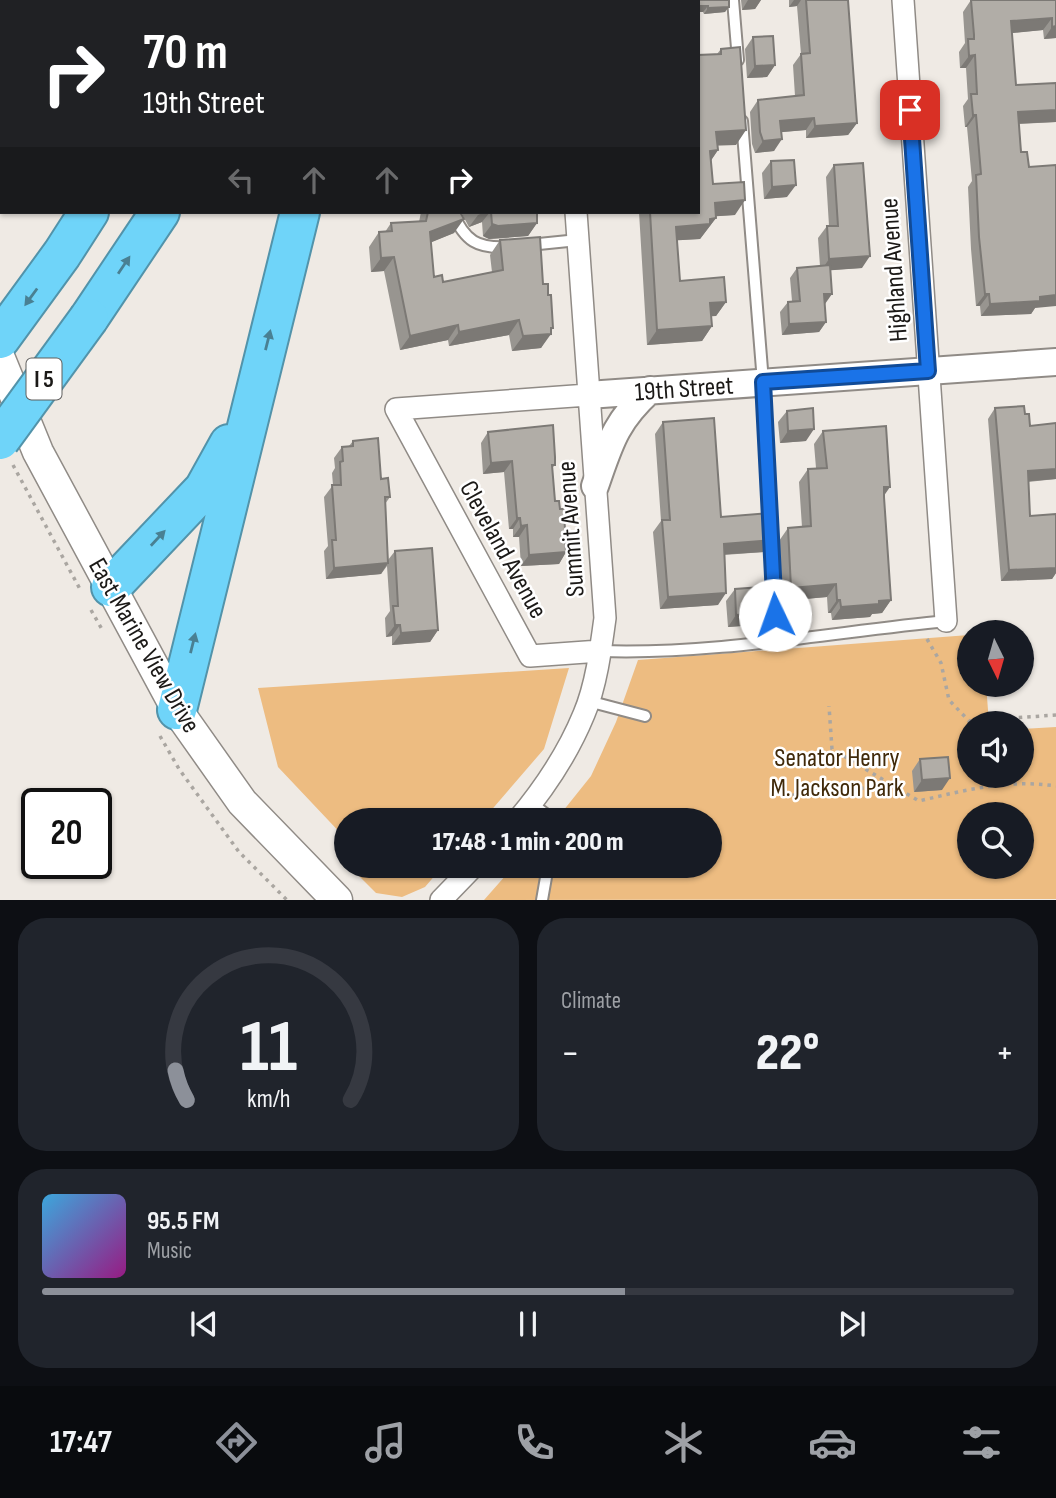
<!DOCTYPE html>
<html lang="en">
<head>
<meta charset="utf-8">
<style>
	:root { --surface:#171b24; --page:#20242c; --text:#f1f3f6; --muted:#9ea1a6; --line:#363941; --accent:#8c9099 }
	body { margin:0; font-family:"Sofia Sans Condensed",sans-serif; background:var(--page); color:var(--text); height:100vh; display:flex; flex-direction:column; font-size:26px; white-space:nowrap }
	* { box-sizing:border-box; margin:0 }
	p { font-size:23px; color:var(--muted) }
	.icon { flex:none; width:38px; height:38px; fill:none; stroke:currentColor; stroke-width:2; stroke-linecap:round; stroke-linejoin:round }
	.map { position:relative; height:900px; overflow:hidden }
	.sheet { display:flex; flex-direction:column; gap:18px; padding:18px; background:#0d0f14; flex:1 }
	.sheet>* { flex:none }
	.top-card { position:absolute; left:0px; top:0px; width:700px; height:214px; box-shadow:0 2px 5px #0004; background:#202124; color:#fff; overflow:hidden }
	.needle { width:46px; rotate:175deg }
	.buttons { position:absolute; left:957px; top:620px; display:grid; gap:14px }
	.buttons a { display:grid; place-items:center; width:77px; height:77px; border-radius:50%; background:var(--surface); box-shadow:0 2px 5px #0004; font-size:35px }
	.speed { position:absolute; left:21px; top:788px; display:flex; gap:14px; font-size:35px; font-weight:700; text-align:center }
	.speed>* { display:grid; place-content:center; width:91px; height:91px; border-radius:50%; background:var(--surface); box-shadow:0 2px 5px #0004; line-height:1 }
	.speed .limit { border:4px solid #111; border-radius:10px; background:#fff; color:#111 }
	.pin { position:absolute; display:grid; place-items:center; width:60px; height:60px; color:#fff; margin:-30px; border-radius:14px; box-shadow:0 4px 10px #0006 }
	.me { position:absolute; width:77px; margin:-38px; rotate:357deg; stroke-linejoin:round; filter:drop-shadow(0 0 5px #0008) }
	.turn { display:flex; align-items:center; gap:24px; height:147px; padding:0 28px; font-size:32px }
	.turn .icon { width:91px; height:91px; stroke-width:2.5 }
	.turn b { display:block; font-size:49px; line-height:60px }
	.lanes { display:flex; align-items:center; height:66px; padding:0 28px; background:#0003; justify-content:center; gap:35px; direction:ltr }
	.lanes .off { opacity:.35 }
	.big { font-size:52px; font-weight:800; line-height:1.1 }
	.sheet .tile { flex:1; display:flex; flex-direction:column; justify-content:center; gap:10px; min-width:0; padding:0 24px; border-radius:28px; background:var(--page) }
	.sheet .dial { align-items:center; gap:0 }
	.dial svg { height:182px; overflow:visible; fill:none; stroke:var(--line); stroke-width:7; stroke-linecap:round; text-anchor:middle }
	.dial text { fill:var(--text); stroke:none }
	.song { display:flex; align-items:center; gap:21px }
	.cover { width:84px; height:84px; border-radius:10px; background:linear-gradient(135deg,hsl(200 70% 55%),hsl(310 70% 35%)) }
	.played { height:7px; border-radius:4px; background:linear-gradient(90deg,var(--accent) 60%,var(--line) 60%) }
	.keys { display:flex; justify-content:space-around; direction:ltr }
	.heat { display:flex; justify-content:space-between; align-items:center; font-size:38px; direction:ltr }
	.sheet .tiles { flex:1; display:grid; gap:18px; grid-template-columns:1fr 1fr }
	.tile:last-child { grid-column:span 2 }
	.trip { position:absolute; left:334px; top:808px; width:388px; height:70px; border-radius:35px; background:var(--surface); box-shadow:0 2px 5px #0004; font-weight:800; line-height:70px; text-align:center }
	.dock { display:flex; height:112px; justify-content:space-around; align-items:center; background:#090b0e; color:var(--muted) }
	.dock .icon { width:49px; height:49px }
	.dock .active { color:var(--accent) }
	.dock b { font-size:32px; color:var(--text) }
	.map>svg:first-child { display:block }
</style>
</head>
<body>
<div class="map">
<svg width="1056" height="900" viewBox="0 0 1056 900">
	<rect width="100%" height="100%" fill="#efeae4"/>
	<path fill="#edbc81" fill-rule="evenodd" d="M 969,635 L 970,684 L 986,684 L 989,723 L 970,723 L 970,775 L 1022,775 L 1022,729 L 1056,727 L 1056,899 L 484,900 L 514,866 L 710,866 L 710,821 L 555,821 L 591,776 L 616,722 L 638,660 ZM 970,814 L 1022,814 L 1022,866 L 970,866 Z
		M 569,668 L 544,749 L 482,821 L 346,821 L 346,839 L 278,767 L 258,688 Z
		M 367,866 L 443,866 L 425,887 L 402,897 L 376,893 L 359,876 Z"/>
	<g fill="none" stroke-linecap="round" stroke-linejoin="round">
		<g stroke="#908b86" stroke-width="14">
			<path id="service" d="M 733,0 L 738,60
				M 742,121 L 763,382 L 776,641
				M 452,212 C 465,241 477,249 509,247
				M 529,245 L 578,240
				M 600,651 C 713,655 834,632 946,621
				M 588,701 L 645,716
				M 531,803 L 555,821
				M 542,900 L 548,866"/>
		</g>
		<g stroke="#908b86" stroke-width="24">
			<path id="minor" d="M 562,0 L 562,2
				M 903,0 L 946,621
				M 588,395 L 396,409 L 530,656 L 600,651
				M 517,821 C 544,789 568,753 584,714 C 596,686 601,648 605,618 L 576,212
				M 441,900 L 474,866"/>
		</g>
		<g stroke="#908b86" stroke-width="30">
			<path id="tertiary" d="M 588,395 L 1056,362
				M 595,486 C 610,443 615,422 650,390"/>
		</g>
		<g stroke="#908b86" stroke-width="33">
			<path id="secondary" d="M 0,359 L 38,452 L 177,710 L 242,802 L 337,900"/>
		</g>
		<g stroke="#5293aa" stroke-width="42">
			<path id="motorway" d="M 101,2 L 102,0
				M 205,2 L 205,0
				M 267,2 L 268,0
				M 353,2 L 354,0
				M 0,113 L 2,112
				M 89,318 L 160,212
				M 0,339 L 62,254 L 89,212
				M 111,587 L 204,489 L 229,444
				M 177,710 L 300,212"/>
		</g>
		<path stroke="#aaa6a1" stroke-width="3.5" stroke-dasharray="3.5 5" stroke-linecap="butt" d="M 13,465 L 81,591
			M 91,610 L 103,631
			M 927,639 L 941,663 L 949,700 L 969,721 L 1056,715
			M 160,736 L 179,769 L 239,852 L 287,900
			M 892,785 L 919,801 C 965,790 1009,779 1056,786
			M 784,796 L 892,785 L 832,749 L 829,706"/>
		<use href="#service" stroke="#fff" stroke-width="10"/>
		<use href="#minor" stroke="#fff" stroke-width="21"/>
		<use href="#tertiary" stroke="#fff" stroke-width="26"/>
		<use href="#secondary" stroke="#fff" stroke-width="30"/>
		<use href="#motorway" stroke="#6fd4f9" stroke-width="38"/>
		<g stroke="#5293aa" stroke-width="42" stroke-linecap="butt">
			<path id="motorway-bridge" d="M 0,440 L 89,318"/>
		</g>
		<use href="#motorway-bridge" stroke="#6fd4f9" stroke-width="38"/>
	</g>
	<path fill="#989590" d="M 693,0 L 729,0 L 725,12 L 704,14 L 703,12 L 698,12 L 698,2 L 693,2 Z
		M 741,0 L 761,0 L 755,9 L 742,10 Z
		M 789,0 L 848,0 L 857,123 L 848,135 L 806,138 L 806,130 L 781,132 L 774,151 L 755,153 L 752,144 L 750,112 L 758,100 L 795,96 L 793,65 L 801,54 L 797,6 L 789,7 Z
		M 971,0 L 1056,0 L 1056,38 L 1044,39 L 1043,30 L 1011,33 L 1016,85 L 1056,83 L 1056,122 L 1019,124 L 1035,308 L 1031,314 L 981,316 L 980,306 L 976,306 L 971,249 L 968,187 L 972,181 L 967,127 L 965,127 L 963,106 L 968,99 L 966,68 L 960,68 L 959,52 L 965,43 L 963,12 Z
		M 753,37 L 775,65 L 767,77 L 747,78 L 745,49 Z
		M 721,49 L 736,145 L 718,145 L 718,150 L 711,160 L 713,184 L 735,215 L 716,216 L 716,218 L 700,239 L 677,240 L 680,281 L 726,302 L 716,316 L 711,316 L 712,326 L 702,341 L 647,345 L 639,212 L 698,212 L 717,54 Z
		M 771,161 L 787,197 L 764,199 L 762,173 Z
		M 834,165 L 862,268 L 830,270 L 824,304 L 826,322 L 819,332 L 782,335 L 780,312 L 788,302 L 792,301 L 790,278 L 797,268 L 820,266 L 818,238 L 827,226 L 829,226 L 826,177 Z
		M 421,212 L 460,212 L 454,233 L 431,242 L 434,277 L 443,282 L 492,272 L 490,255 L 500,240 L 543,284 L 551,331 L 541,348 L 512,351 L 509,335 L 449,346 L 448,340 L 400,350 L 384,271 L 371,272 L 369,247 L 379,232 L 385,232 L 391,223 L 419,222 Z
		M 461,212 L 537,212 L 537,223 L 528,236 L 489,239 L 483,236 L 482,222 L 469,227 Z
		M 995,408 L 1025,414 L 1030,426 L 1056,423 L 1056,479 L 1028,482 L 1030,516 L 1056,514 L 1056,573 L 1052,579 L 1001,581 L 988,419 Z
		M 787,411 L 806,441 L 780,443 L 778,422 Z
		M 663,422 L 721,517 L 772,540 L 764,552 L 724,555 L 718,605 L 660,609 L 653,532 L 661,521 L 655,434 Z
		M 823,431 L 884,495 L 891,600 L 882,613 L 872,614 L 870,617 L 832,620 L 831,613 L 828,613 L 827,597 L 782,601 L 779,541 L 788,528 L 802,527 L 799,482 L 808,469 L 816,468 L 814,444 Z
		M 488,432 L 555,465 L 552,468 L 555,501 L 560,509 L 566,552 L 559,564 L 521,566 L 519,537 L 513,537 L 513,529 L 509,529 L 504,472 L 483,474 L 481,443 Z
		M 353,441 L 381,479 L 390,497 L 385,504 L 388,560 L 395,551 L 438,630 L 430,642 L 392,645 L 392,636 L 386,637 L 385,618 L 390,611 L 387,566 L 381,574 L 326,579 L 324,551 L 328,546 L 324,497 L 333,485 L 332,473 L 335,468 L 334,458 L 342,447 L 349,446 Z
		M 735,589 L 763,613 L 755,625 L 728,627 L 726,601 Z
		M 920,759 L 942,790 L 914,792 L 912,771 Z"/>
	<path fill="#7c7975" d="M 623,0 L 683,0 L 682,2 L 622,2 Z
		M 748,0 L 761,0 L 755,9 L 742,10 Z
		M 794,0 L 801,0 L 797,6 L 789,7 Z
		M 698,6 L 708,6 L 703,12 L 698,12 Z
		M 729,7 L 725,12 L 704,14 L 708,8 Z
		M 1052,18 L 1043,30 L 1002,34 L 1011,21 Z
		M 1056,26 L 1056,38 L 1044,39 L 1052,27 Z
		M 975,55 L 966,68 L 960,68 L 969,56 Z
		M 775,65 L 767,77 L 747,78 L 755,66 Z
		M 1056,110 L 1056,122 L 1009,124 L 1018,112 Z
		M 973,115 L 976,115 L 967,127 L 965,127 Z
		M 814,118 L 806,130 L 772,133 L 780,121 Z
		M 857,123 L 848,135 L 806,138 L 815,126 Z
		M 746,130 L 736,145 L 706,146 L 716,132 Z
		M 782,139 L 774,151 L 755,153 L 763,141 Z
		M 718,150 L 708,165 L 710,151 Z
		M 796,185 L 787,197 L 764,199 L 772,187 Z
		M 745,200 L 735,215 L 705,217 L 715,203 Z
		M 485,212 L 490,212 L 482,222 L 469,227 L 478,215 Z
		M 716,218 L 700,239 L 666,241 L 676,227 Z
		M 464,219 L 454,233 L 420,247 L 430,232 Z
		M 537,223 L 528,236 L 489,239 L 483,236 L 492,224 Z
		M 870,256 L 862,268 L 821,271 L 829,259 Z
		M 394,257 L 384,271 L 371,272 L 381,258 Z
		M 824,294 L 832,294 L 825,304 Z
		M 985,294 L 989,294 L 980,306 L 976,306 Z
		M 1056,295 L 1056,306 L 1035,308 L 1031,314 L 981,316 L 990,304 Z
		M 726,302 L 716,316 L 700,317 L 710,303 Z
		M 519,320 L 509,335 L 449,346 L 459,332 Z
		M 826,322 L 819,332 L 782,335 L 789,324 Z
		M 458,325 L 448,340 L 400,350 L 410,336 Z
		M 712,326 L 702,341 L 647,345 L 657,330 Z
		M 553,328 L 549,334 L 551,334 L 541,348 L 512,351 L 523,336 Z
		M 814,429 L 806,441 L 780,443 L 788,431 Z
		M 512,461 L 504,472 L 483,474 L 491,463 Z
		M 1056,469 L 1056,479 L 1020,482 L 1028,471 Z
		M 884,487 L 890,487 L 881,500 Z
		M 517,518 L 520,518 L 513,529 L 509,529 Z
		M 527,525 L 519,537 L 513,537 L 521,526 Z
		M 772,540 L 764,552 L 715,555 L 724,544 Z
		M 566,552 L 559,564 L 521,566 L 529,555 Z
		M 388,563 L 381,574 L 326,579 L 334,568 Z
		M 1056,568 L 1056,573 L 1052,579 L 1001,581 L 1009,570 Z
		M 836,584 L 827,597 L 782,601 L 791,588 Z
		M 726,593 L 718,605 L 660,609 L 668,597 Z
		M 837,600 L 840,600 L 831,613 L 828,613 Z
		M 891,600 L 882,613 L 872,614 L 870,617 L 832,620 L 841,607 Z
		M 763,613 L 755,625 L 728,627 L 736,615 Z
		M 395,625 L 400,625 L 392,636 L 386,637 Z
		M 438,630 L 430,642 L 392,645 L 401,633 Z
		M 950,778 L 942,790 L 914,792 L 922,780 Z"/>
	<path fill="#b1ada7" stroke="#7c7975" stroke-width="2" d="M 446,0 L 514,0 L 515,2 L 446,2 Z
		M 698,0 L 729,0 L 729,7 L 708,8 L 708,6 L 698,6 Z
		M 806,0 L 848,0 L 857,123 L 815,126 L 814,118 L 780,121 L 782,139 L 763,141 L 760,132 L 758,100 L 804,95 L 801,54 L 810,53 Z
		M 971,0 L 1056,0 L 1056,26 L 1052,27 L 1052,18 L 1011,21 L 1016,85 L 1056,83 L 1056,110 L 1018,112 L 1021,152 L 1027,152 L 1029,167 L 1056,165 L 1056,295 L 1040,297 L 1040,301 L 990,304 L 989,294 L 985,294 L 979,237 L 976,175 L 981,174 L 976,115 L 973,115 L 971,94 L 977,94 L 975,55 L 969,56 L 968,39 L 974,39 L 974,35 Z
		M 773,36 L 775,65 L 755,66 L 753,37 Z
		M 740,47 L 746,130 L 716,132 L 718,150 L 710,151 L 713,184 L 744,182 L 745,200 L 715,203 L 716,218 L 710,219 L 710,224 L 676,227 L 680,281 L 724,277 L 726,302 L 710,303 L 712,326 L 657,330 L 650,212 L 698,212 L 698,55 L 721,54 L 721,49 Z
		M 794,160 L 796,185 L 772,187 L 771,161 Z
		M 863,163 L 870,256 L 829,259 L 827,226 L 838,226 L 834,165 Z
		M 428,212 L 460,212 L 464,219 L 430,232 L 434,277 L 442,275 L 443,282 L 503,270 L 500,240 L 540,237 L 543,284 L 548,284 L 548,295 L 551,295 L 553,328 L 551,328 L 551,334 L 523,336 L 519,320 L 459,332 L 458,325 L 410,336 L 394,257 L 381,258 L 379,232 L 392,231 L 391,223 L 426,221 Z
		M 491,212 L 537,212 L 537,223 L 498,226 L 492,224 Z
		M 830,265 L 832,294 L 824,294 L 826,322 L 789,324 L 788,302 L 800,301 L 797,268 Z
		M 1024,406 L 1025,414 L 1029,414 L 1030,426 L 1056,423 L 1056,469 L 1028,471 L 1030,516 L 1056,514 L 1056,568 L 1009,570 L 995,408 Z
		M 813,408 L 814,429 L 788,431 L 787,411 Z
		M 714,418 L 721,517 L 770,513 L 772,540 L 724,544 L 726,593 L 668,597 L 662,520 L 670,520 L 663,422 Z
		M 553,425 L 555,457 L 555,465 L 552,465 L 555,501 L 559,501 L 560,509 L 564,509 L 566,552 L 529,555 L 527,525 L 521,526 L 520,518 L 517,518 L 512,461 L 491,463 L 488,432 Z
		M 886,426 L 890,487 L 884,487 L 884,497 L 891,600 L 879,601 L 879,604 L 841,607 L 840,600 L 837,600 L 836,584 L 791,588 L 788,528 L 811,526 L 808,469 L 827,468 L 823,431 Z
		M 378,438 L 381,479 L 388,478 L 390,497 L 385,497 L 388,563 L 334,568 L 332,540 L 336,540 L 332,485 L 341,485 L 340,462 L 343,461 L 342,447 L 353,446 L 353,441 Z
		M 432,548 L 438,630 L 401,633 L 400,625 L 395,625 L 393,606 L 398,606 L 395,551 Z
		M 761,587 L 763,613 L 736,615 L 735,589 Z
		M 948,757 L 950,778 L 922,780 L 920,759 Z"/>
	<defs><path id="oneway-solid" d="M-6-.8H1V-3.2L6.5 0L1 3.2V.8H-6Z" transform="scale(1.75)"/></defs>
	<g fill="#498093">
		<use href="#oneway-solid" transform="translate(124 265) rotate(-56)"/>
		<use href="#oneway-solid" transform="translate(31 297) rotate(126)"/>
		<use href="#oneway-solid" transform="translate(268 340) rotate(-76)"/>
		<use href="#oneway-solid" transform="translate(158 538) rotate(-47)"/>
		<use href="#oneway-solid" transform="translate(193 643) rotate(-76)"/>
	</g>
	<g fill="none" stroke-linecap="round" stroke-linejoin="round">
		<g stroke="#114b97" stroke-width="18">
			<path id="route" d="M 775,615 L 763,382 L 928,371 L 910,110"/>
		</g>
		<use href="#route" stroke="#1a73e8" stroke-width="12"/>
	</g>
	<g text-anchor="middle" stroke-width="5" stroke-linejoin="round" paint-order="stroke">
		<rect fill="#fff" stroke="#5f5e5d" stroke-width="2" x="26.5" y="358.5" width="35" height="41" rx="5"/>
		<g font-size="24" font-weight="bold" fill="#1b1917">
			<text x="44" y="387">I 5</text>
		</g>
		<g font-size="26" fill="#1b1917" stroke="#fff">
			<text transform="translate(893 270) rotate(-94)" y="9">Highland Avenue</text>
			<text transform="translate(684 388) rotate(-4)" y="9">19th Street</text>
			<text transform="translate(570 529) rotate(-94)" y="9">Summit Avenue</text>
			<text transform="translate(504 549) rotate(61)" y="9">Cleveland Avenue</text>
			<text transform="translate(145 645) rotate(60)" y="9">East Marine View Drive</text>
		</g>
		<g font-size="26" fill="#402909" stroke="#fff">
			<text x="837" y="766">Senator Henry<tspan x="837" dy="30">M. Jackson Park</tspan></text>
		</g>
	</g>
</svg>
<div class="buttons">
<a><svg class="needle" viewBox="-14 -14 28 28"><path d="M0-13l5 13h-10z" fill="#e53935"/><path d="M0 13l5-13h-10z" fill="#9ea1a6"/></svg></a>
<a><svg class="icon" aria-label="sound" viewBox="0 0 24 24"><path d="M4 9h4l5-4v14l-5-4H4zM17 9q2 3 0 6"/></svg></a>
<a><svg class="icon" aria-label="search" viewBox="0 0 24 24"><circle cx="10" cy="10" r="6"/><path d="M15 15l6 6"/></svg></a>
</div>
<div class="speed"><div class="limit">20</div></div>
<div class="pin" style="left:910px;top:110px;background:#d93025"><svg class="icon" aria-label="arrive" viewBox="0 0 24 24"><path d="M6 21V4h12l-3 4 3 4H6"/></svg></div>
<svg class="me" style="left:775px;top:615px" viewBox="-20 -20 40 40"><circle r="19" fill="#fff"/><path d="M0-13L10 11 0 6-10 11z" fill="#1a73e8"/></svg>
<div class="trip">17:48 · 1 min · 200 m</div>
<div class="top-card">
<div class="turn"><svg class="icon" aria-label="right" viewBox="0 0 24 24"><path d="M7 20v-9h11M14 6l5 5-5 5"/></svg><div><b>70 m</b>19th Street</div></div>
<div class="lanes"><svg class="icon off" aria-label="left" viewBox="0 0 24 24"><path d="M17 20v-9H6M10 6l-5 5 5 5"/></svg><svg class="icon off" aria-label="ahead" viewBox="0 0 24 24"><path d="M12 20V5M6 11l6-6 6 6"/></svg><svg class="icon off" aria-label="ahead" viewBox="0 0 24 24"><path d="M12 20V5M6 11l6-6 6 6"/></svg><svg class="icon" aria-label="right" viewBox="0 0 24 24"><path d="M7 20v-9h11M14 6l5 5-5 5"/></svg></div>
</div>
</div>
<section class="sheet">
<div class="tiles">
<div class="tile dial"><svg viewBox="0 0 100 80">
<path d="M14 69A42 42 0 1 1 86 69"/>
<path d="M14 69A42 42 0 0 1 9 56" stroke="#8c9099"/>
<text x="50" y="56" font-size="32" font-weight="700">11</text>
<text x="50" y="72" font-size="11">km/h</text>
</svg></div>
<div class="tile"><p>Climate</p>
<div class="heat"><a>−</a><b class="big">22°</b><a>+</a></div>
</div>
<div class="tile">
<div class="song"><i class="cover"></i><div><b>95.5 FM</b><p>Music</p></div></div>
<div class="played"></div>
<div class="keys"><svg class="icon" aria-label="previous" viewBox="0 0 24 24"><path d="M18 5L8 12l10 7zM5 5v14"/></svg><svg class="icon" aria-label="pause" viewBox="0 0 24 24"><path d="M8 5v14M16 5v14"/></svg><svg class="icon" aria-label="next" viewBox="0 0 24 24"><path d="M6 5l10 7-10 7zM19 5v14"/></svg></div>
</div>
</div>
</section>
<nav class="dock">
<b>17:47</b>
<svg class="icon active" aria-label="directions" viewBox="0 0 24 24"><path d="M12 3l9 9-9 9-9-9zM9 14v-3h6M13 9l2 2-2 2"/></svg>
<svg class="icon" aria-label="music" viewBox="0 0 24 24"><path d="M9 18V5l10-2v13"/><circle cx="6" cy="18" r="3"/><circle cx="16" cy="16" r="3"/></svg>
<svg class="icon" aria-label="phone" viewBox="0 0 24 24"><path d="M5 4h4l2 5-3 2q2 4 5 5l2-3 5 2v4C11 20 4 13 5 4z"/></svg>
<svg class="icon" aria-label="climate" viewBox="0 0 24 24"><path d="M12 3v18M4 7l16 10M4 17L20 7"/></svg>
<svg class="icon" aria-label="car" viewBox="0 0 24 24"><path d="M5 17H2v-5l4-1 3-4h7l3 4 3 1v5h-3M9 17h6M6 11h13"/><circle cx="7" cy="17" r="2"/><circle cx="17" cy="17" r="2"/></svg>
<svg class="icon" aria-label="filters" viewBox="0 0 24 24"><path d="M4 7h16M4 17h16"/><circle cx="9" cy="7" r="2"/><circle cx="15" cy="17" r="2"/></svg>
</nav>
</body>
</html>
